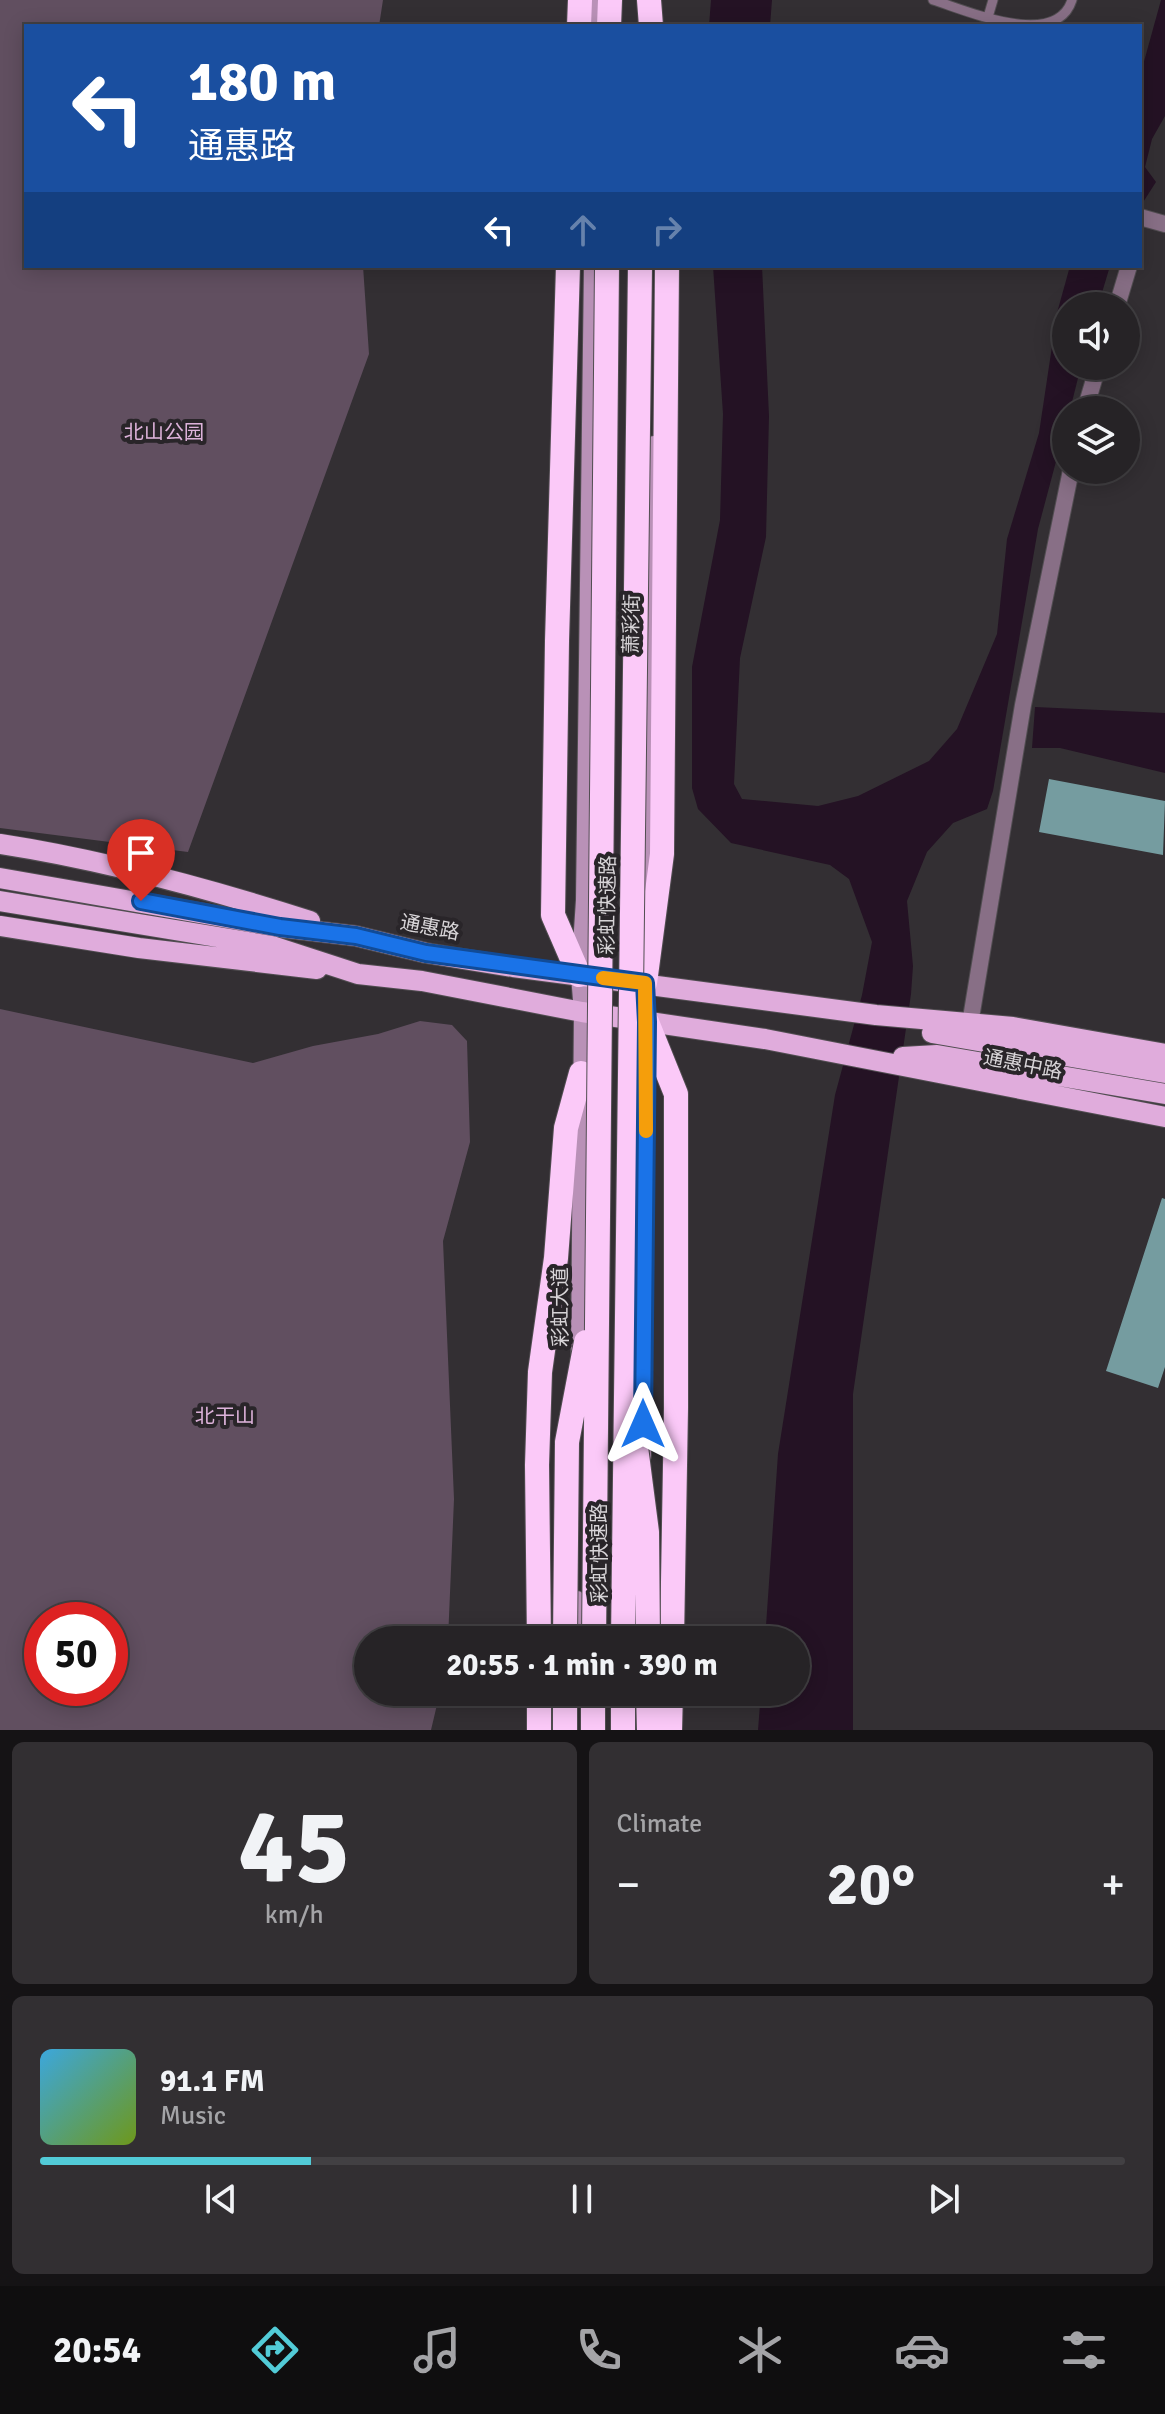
<!DOCTYPE html>
<html lang="en">
<head>
<meta charset="utf-8">
<style>
	:root { --surface:#262326; --page:#322f32; --text:#f1f3f6; --muted:#a4a4a7; --line:#424043; --accent:#52cbd7 }
	body { margin:0; font-family:Signika,"Noto Sans SC",sans-serif; background:var(--page); color:var(--text); height:100vh; display:flex; flex-direction:column; font-size:30px; white-space:nowrap }
	* { box-sizing:border-box; margin:0 }
	p { font-size:26px; color:var(--muted) }
	.icon { flex:none; width:44px; height:44px; fill:none; stroke:currentColor; stroke-width:2; stroke-linecap:round; stroke-linejoin:round }
	.map { position:relative; height:1730px; overflow:hidden }
	.drawer { display:flex; flex-direction:column; gap:12px; padding:12px; background:#151315; flex:1 }
	.drawer>* { flex:none }
	.hud { position:absolute; left:24px; top:24px; width:1118px; height:244px; border-radius:0px; box-shadow:0 4px 20px #0003,0 0 0 2px var(--line); background:#1a4fa0; color:#fff; overflow:hidden }
	.tools { position:absolute; left:1052px; top:292px; display:grid; gap:16px }
	.tools a { display:grid; place-items:center; width:88px; height:88px; border-radius:50%; background:var(--surface); box-shadow:0 4px 20px #0003,0 0 0 2px var(--line); font-size:40px }
	.speed { position:absolute; left:24px; top:1602px; display:flex; gap:16px; font-size:40px; font-weight:700; text-align:center }
	.speed>* { display:grid; place-content:center; width:104px; height:104px; border-radius:50%; background:var(--surface); box-shadow:0 4px 20px #0003,0 0 0 2px var(--line); line-height:1 }
	.speed .limit { border:12px solid #d22; background:#fff; color:#111 }
	.pin { position:absolute; display:grid; place-items:center; width:68px; height:68px; color:#fff; margin:-82px -34px; border-radius:50% 50% 50% 0; rotate:-45deg; box-shadow:0 0 8px #0007 }
	.pin .icon { rotate:45deg }
	.me { position:absolute; width:88px; margin:-44px; rotate:0deg; stroke-linejoin:round; filter:drop-shadow(0 0 6px #0008) }
	.turn { display:flex; align-items:center; gap:28px; height:168px; padding:0 32px; font-size:36px }
	.turn .icon { width:104px; height:104px; stroke-width:2.5 }
	.turn b { display:block; font-size:56px; line-height:68px }
	.lanes { display:flex; align-items:center; height:76px; padding:0 32px; background:#0003; justify-content:center; gap:40px; direction:ltr }
	.lanes .off { opacity:.35 }
	.big { font-size:60px; font-weight:800; line-height:1.1 }
	.drawer .card { flex:1; display:flex; flex-direction:column; justify-content:center; gap:12px; min-width:0; padding:0 28px; border-radius:12px; background:var(--page) }
	.drawer .dial { align-items:center; gap:0 }
	.dial b { font-size:104px; line-height:1 }
	.song { display:flex; align-items:center; gap:24px }
	.cover { width:96px; height:96px; border-radius:12px; background:linear-gradient(135deg,hsl(200 70% 55%),hsl(80 70% 35%)) }
	.played { height:8px; border-radius:4px; background:linear-gradient(90deg,var(--accent) 25%,var(--line) 25%) }
	.keys { display:flex; justify-content:space-around; direction:ltr }
	.heat { display:flex; justify-content:space-between; align-items:center; font-size:44px; direction:ltr }
	.drawer .tiles { flex:1; display:grid; gap:12px; grid-template-columns:1fr 1fr }
	.card:last-child { grid-column:span 2 }
	.trip { position:absolute; left:354px; top:1626px; width:456px; height:80px; border-radius:40px; background:var(--surface); box-shadow:0 4px 20px #0003,0 0 0 2px var(--line); font-weight:800; line-height:80px; text-align:center }
	.dock { display:flex; height:128px; justify-content:space-around; align-items:center; background:#0f0e0f; color:var(--muted) }
	.dock .icon { width:56px; height:56px }
	.dock .selected { color:var(--accent) }
	.dock b { font-size:36px; color:var(--text) }
	.map>svg:first-child { display:block }
</style>
</head>
<body>
<div class="map">
<svg width="1165" height="1730" viewBox="0 0 1165 1730">
	<rect width="100%" height="100%" fill="#332f33"/>
	<path fill="#614f60" fill-rule="evenodd" d="M 0,0 L 383,0 L 379,26 L 26,26 L 26,266 L 363,266 L 369,354 L 188,852 L 0,828 Z
		M 0,1009 L 253,1063 L 313,1046 L 378,1034 L 420,1021 L 452,1025 L 467,1041 L 470,1142 L 443,1241 L 454,1499 L 448,1640 L 368,1640 L 368,1692 L 440,1692 L 431,1730 L 0,1730 ZM 42,1620 L 110,1620 L 110,1688 L 42,1688 Z"/>
	<path fill="#241224" d="M 711,0 L 772,0 L 770,26 L 709,26 Z
		M 1161,0 L 1165,0 L 1165,116 L 1152,139 L 1145,167 L 1156,182 L 1140,207 L 1140,76 Z
		M 713,266 L 762,266 L 769,416 L 766,537 L 740,658 L 734,784 L 742,799 L 818,806 L 858,796 L 929,761 L 957,729 L 997,634 L 1007,539 L 1039,433 L 1057,313 L 1070,266 L 1110,266 L 1098,306 L 1066,306 L 1066,366 L 1081,366 L 1070,410 L 1066,410 L 1066,424 L 1038,529 L 993,791 L 987,809 L 953,823 L 927,852 L 907,901 L 913,966 L 911,994 L 853,1394 L 853,1730 L 758,1730 L 761,1692 L 796,1692 L 796,1640 L 765,1640 L 778,1454 L 835,1095 L 862,995 L 872,942 L 849,879 L 830,865 L 731,843 L 698,809 L 692,788 L 692,667 L 720,520 L 723,414 Z
		M 1035,707 L 1165,713 L 1165,773 L 1060,748 L 1032,748 Z"/>
	<path fill="#759ca0" d="M 1049,779 L 1165,801 L 1163,855 L 1039,832 Z
		M 1162,1198 L 1165,1199 L 1165,1367 L 1158,1388 L 1106,1371 Z"/>
	<g fill="none" stroke-linecap="round" stroke-linejoin="round">
		<g stroke="#514d51" stroke-width="11">
			<path id="lane" d="M 933,0 C 968,11 1056,50 1072,0
				M 988,17 L 993,0"/>
		</g>
		<g stroke="#514d51" stroke-width="18">
			<path id="street" d="M 1140,217 L 1165,224
				M 1117,306 L 1129,266
				M 1085,410 L 1098,366
				M 970,1024 L 1023,705 L 1071,470"/>
		</g>
		<g stroke="#514d51" stroke-width="18">
			<path id="secondary" d="M 595,26 L 596,0
				M 646,900 L 654,444
				M 579,1352 L 582,1012 L 579,975 L 584,900 L 592,266
				M 643,1456 L 647,1022 L 645,975
				M 577,1640 L 577,1599"/>
		</g>
		<g stroke="#514d51" stroke-width="22">
			<path id="primary" d="M 0,844 C 104,860 210,889 310,921
				M 0,878 L 280,927 L 356,936 L 426,953 L 513,967 L 876,1015 L 1013,1027 L 1165,1054
				M 0,901 L 272,946 L 358,974 L 422,981 L 582,1012 L 765,1039 L 1165,1117
				M 0,926 L 139,948 L 317,969
				M 932,1033 L 1165,1073
				M 903,1057 L 937,1055 L 1165,1094"/>
		</g>
		<g stroke="#514d51" stroke-width="26">
			<path id="highway" d="M 649,0 L 651,26
				M 579,26 L 580,0
				M 609,26 L 610,0
				M 568,266 L 557,641 L 553,915 L 579,975
				M 645,983 L 662,854 L 667,266
				M 647,1022 L 676,1094 L 676,1408 L 672,1640
				M 539,1640 L 537,1465 L 540,1372 L 556,1258 L 566,1128 L 581,1073
				M 539,1692 L 539,1730
				M 565,1692 L 565,1730
				M 648,1692 L 649,1730
				M 593,1730 L 593,1692
				M 623,1730 L 623,1692
				M 670,1730 L 671,1692"/>
		</g>
		<use href="#lane" stroke="#886f86" stroke-width="9"/>
		<use href="#street" stroke="#886f86" stroke-width="16"/>
		<use href="#secondary" stroke="#b991b7" stroke-width="16"/>
		<use href="#primary" stroke="#e0acdc" stroke-width="20"/>
		<use href="#highway" stroke="#fbc9f8" stroke-width="24"/>
		<g stroke="#514d51" stroke-width="26" stroke-linecap="butt">
			<path id="highway-bridge" d="M 636,1447 L 647,1532 L 648,1640
				M 565,1640 L 567,1442 L 586,1342
				M 594,1640 L 607,266
				M 623,1640 L 640,266"/>
		</g>
		<use href="#highway-bridge" stroke="#fbc9f8" stroke-width="24"/>
	</g>
	<g fill="none" stroke-linecap="round" stroke-linejoin="round">
		<g stroke="#114b97" stroke-width="20">
			<path id="route" d="M 141,901 L 280,927 L 356,936 L 426,953 L 645,983 L 647,1022 L 643,1424"/>
		</g>
		<use href="#route" stroke="#1a73e8" stroke-width="14"/>
		<path stroke="#f59e0b" stroke-width="14" d="M 603,978 L 645,983 L 646,1131"/>
	</g>
	<g text-anchor="middle" stroke-width="8" stroke-linejoin="round" paint-order="stroke">
		<g font-size="20" fill="#ddb2da" stroke="#292529">
			<text x="164" y="439">北山公园</text>
			<text x="225" y="1423">北干山</text>
		</g>
		<g font-size="20" fill="#d7d4d7" stroke="#292529">
			<text transform="translate(631 624) rotate(-89)" y="7">萧彩街</text>
			<text transform="translate(607 905) rotate(-89)" y="7">彩虹快速路</text>
			<text transform="translate(430 927) rotate(11)" y="7">通惠路</text>
			<text transform="translate(1023 1064) rotate(11)" y="7">通惠中路</text>
			<text transform="translate(560 1307) rotate(-90)" y="7">彩虹大道</text>
			<text transform="translate(599 1553) rotate(-90)" y="7">彩虹快速路</text>
		</g>
	</g>
</svg>
<div class="tools">
<a><svg class="icon" aria-label="sound" viewBox="0 0 24 24"><path d="M4 9h4l5-4v14l-5-4H4zM17 9q2 3 0 6"/></svg></a>
<a><svg class="icon" aria-label="layers" viewBox="0 0 24 24"><path d="M12 4l9 5-9 5-9-5zM3 14l9 5 9-5"/></svg></a>
</div>
<div class="speed"><div class="limit">50</div></div>
<div class="pin" style="left:141px;top:901px;background:#d93025"><svg class="icon" aria-label="arrive" viewBox="0 0 24 24"><path d="M6 21V4h12l-3 4 3 4H6"/></svg></div>
<svg class="me" style="left:643px;top:1424px" viewBox="-20 -20 40 40"><path d="M0-17L14 15 0 8-14 15z" fill="#1a73e8" stroke="#fff" stroke-width="4"/></svg>
<div class="trip">20:55 · 1 min · 390 m</div>
<div class="hud">
<div class="turn"><svg class="icon" aria-label="left" viewBox="0 0 24 24"><path d="M17 20v-9H6M10 6l-5 5 5 5"/></svg><div><b>180 m</b>通惠路</div></div>
<div class="lanes"><svg class="icon" aria-label="left" viewBox="0 0 24 24"><path d="M17 20v-9H6M10 6l-5 5 5 5"/></svg><svg class="icon off" aria-label="ahead" viewBox="0 0 24 24"><path d="M12 20V5M6 11l6-6 6 6"/></svg><svg class="icon off" aria-label="right" viewBox="0 0 24 24"><path d="M7 20v-9h11M14 6l5 5-5 5"/></svg></div>
</div>
</div>
<section class="drawer">
<div class="tiles">
<div class="card dial"><b>45</b><p>km/h</p></div>
<div class="card"><p>Climate</p>
<div class="heat"><a>−</a><b class="big">20°</b><a>+</a></div>
</div>
<div class="card">
<div class="song"><i class="cover"></i><div><b>91.1 FM</b><p>Music</p></div></div>
<div class="played"></div>
<div class="keys"><svg class="icon" aria-label="previous" viewBox="0 0 24 24"><path d="M18 5L8 12l10 7zM5 5v14"/></svg><svg class="icon" aria-label="pause" viewBox="0 0 24 24"><path d="M8 5v14M16 5v14"/></svg><svg class="icon" aria-label="next" viewBox="0 0 24 24"><path d="M6 5l10 7-10 7zM19 5v14"/></svg></div>
</div>
</div>
</section>
<nav class="dock">
<b>20:54</b>
<svg class="icon selected" aria-label="directions" viewBox="0 0 24 24"><path d="M12 3l9 9-9 9-9-9zM9 14v-3h6M13 9l2 2-2 2"/></svg>
<svg class="icon" aria-label="music" viewBox="0 0 24 24"><path d="M9 18V5l10-2v13"/><circle cx="6" cy="18" r="3"/><circle cx="16" cy="16" r="3"/></svg>
<svg class="icon" aria-label="phone" viewBox="0 0 24 24"><path d="M5 4h4l2 5-3 2q2 4 5 5l2-3 5 2v4C11 20 4 13 5 4z"/></svg>
<svg class="icon" aria-label="climate" viewBox="0 0 24 24"><path d="M12 3v18M4 7l16 10M4 17L20 7"/></svg>
<svg class="icon" aria-label="car" viewBox="0 0 24 24"><path d="M5 17H2v-5l4-1 3-4h7l3 4 3 1v5h-3M9 17h6M6 11h13"/><circle cx="7" cy="17" r="2"/><circle cx="17" cy="17" r="2"/></svg>
<svg class="icon" aria-label="filters" viewBox="0 0 24 24"><path d="M4 7h16M4 17h16"/><circle cx="9" cy="7" r="2"/><circle cx="15" cy="17" r="2"/></svg>
</nav>
</body>
</html>
